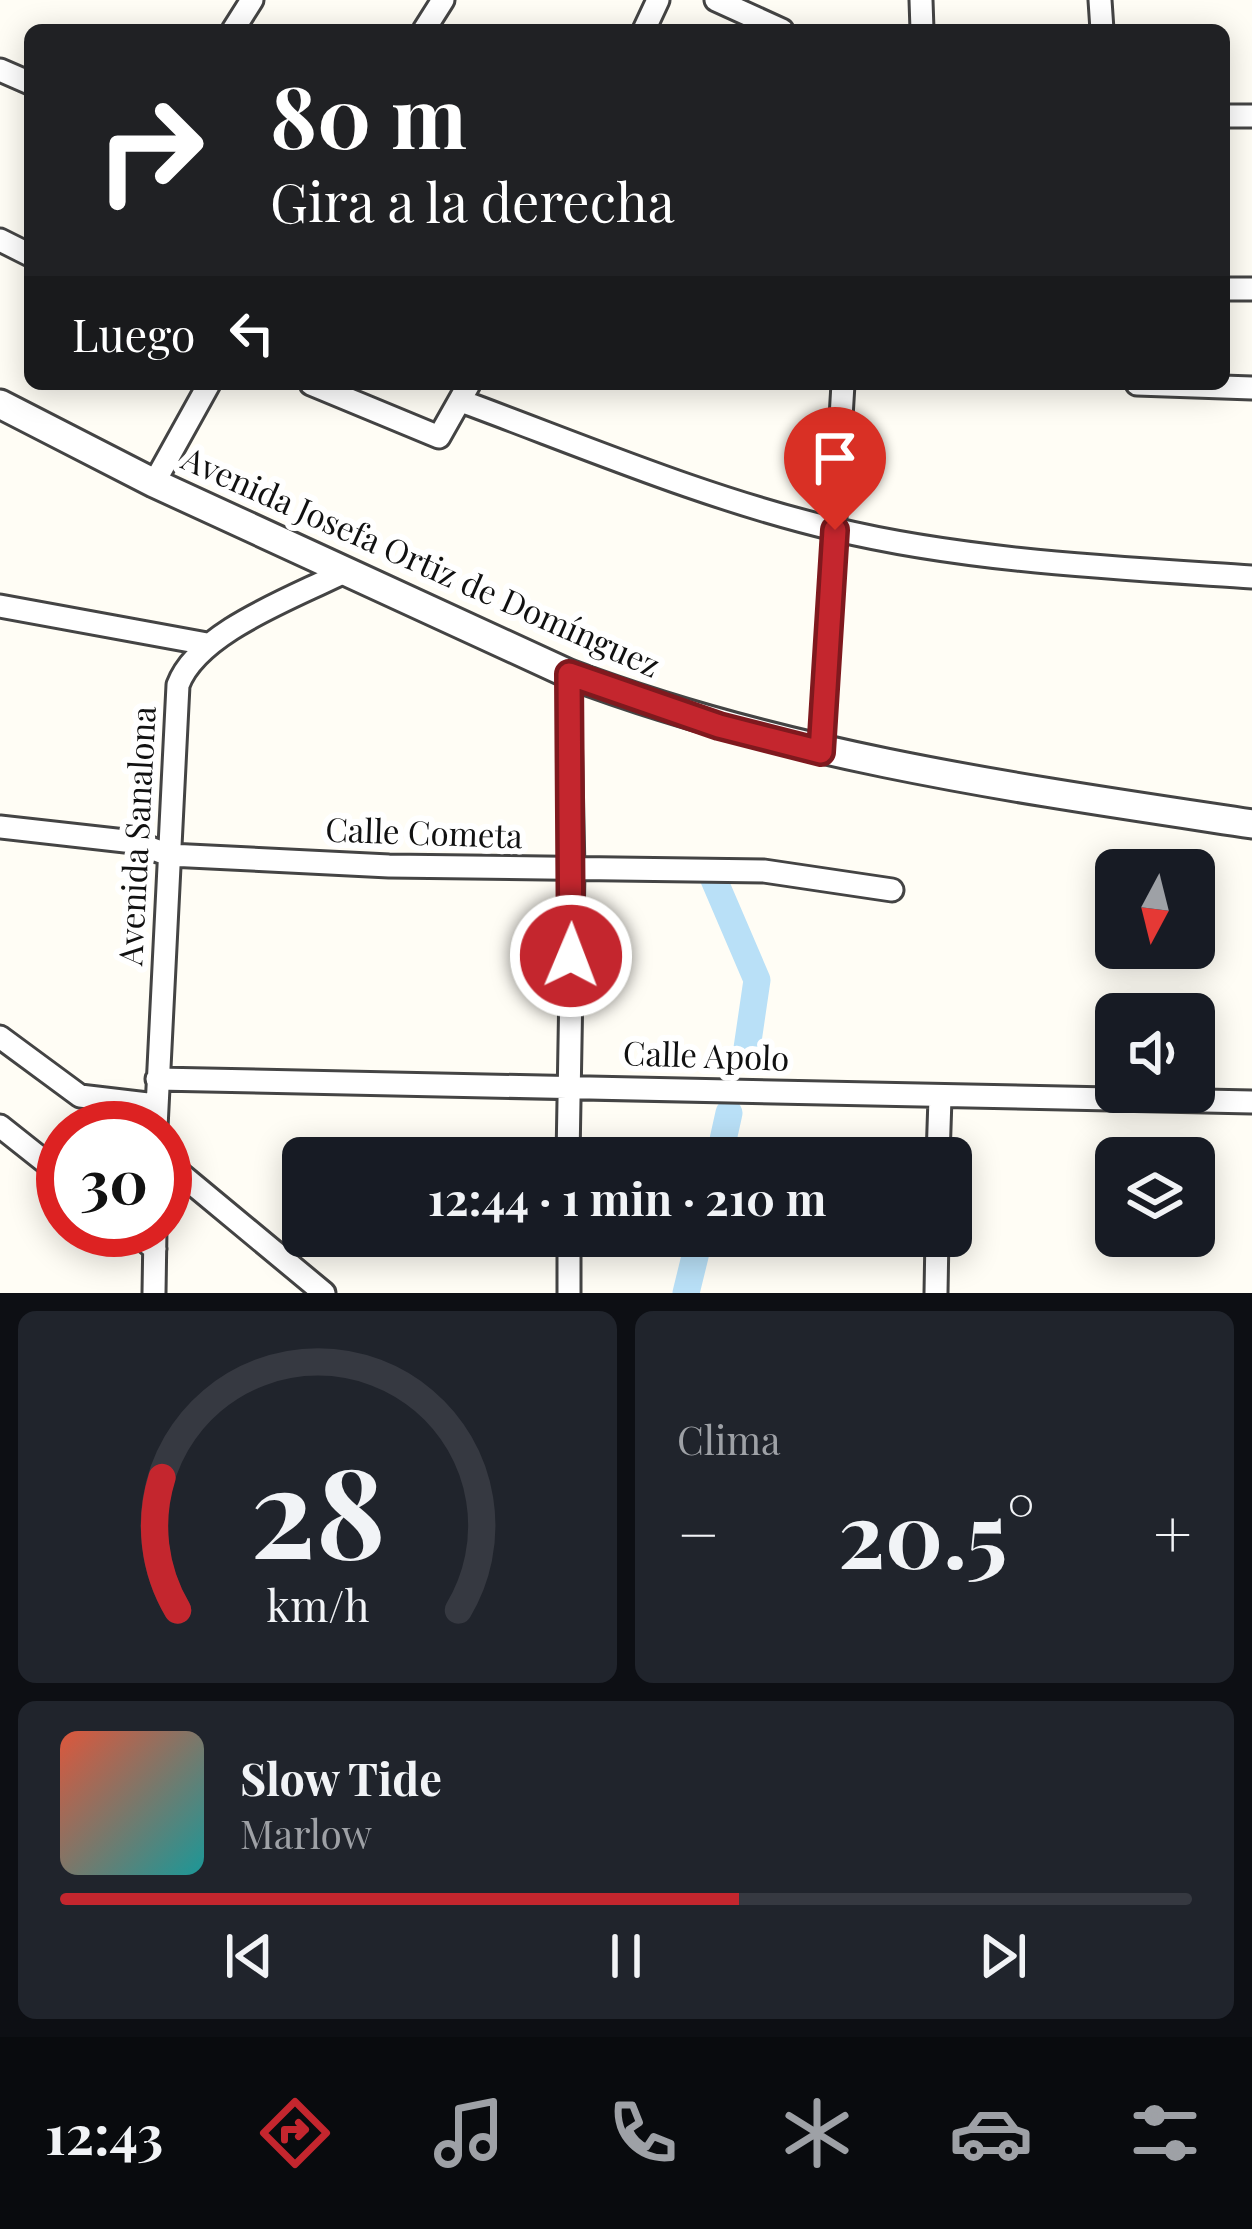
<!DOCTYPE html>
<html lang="es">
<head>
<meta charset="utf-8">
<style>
	:root { --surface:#171b24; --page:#20242c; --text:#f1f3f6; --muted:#9ea1a6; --line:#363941; --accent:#c4262e }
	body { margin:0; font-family:"Playfair Display",serif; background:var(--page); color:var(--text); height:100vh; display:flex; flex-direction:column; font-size:45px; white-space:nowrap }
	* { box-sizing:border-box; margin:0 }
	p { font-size:39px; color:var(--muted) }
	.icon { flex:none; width:66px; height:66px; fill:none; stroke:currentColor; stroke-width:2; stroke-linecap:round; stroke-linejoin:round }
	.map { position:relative; height:1293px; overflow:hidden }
	.details { display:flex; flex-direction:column; gap:18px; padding:18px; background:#0d0f14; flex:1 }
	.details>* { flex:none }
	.banner { position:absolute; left:24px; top:24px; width:1206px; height:366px; border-radius:18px; box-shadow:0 6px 30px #0003; background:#202124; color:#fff; overflow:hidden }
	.needle { width:78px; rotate:187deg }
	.fabs { position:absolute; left:1095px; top:849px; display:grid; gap:24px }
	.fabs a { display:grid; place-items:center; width:120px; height:120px; border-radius:18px; background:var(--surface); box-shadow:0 6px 30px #0003; font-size:60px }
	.speed { position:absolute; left:36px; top:1101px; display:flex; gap:24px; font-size:60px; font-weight:700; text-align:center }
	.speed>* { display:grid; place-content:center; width:156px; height:156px; border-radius:50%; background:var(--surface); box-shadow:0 6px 30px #0003; line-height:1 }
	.speed .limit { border:18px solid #d22; background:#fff; color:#111 }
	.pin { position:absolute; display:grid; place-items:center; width:102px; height:102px; color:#fff; margin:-123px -51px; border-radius:50% 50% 50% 0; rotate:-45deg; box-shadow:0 0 12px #0007 }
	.pin .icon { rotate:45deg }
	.me { position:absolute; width:132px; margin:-66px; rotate:1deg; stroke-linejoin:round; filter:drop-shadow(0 0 9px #0008) }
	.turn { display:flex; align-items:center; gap:42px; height:252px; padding:0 48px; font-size:54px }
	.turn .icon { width:156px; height:156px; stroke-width:2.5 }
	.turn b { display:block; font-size:84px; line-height:102px }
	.then { display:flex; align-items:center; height:114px; padding:0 48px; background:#0003; gap:24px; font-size:45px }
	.big { font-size:90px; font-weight:700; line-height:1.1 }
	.details .widget { flex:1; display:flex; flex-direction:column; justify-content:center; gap:18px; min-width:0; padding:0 42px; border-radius:18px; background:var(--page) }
	.details .dial { align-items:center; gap:0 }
	.dial svg { height:312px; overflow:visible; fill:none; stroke:var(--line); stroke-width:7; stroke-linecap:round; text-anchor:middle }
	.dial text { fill:var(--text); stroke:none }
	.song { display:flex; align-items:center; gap:36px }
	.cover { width:144px; height:144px; border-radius:18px; background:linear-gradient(135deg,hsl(10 70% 55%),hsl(180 70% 35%)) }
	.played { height:12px; border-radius:6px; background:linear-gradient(90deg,var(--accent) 60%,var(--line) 60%) }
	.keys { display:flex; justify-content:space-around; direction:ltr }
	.heat { display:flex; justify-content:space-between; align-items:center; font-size:66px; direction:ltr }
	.details .tiles { flex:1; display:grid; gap:18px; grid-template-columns:1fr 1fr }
	.widget:last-child { grid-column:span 2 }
	.trip { position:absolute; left:282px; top:1137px; width:690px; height:120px; border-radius:18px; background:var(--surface); box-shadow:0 6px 30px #0003; font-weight:700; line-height:120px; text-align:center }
	.dock { display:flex; height:192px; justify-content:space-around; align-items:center; background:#090b0e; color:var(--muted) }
	.dock .icon { width:84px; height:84px }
	.dock .active { color:var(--accent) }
	.dock b { font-size:54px; color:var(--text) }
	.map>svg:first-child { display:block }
</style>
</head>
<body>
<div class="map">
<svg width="1252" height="1293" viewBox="0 0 1252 1293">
	<rect width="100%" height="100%" fill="#fffdf5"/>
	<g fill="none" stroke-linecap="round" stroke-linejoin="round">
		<path stroke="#b9e0f7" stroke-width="27" d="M 712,875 L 757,980 L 746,1055
			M 719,1158 L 729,1113
			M 686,1293 L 700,1236"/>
		<g stroke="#444" stroke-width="27">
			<path id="minor" d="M 716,0 L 782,30
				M 921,0 L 922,30
				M 1100,0 L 1102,30
				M 233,30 L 252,0
				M 424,30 L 443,0
				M 644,30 L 658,0
				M 0,70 L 30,83
				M 1224,116 L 1252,116
				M 0,240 L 30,255
				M 1224,289 L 1252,289
				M 311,384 L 439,437 L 469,384
				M 1137,384 L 1252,388
				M 461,401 C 583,446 707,499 834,529 C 966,561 1117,568 1252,577
				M 154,483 L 209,384
				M 0,606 L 207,644
				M 821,752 L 843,384
				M 0,827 L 134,842 L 169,855 L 389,866 L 764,871 L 892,890
				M 0,1037 L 80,1096 L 156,1105
				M 157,1079 L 1252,1102
				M 0,1126 L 63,1176
				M 156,1128 L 178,685 C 198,631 296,597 346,571
				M 568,1158 L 573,871 L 569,674
				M 938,1158 L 940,1098
				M 165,1161 L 324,1293
				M 131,1230 L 155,1249
				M 569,1236 L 569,1293
				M 154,1293 L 155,1230
				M 936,1293 L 937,1236"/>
		</g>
		<g stroke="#444" stroke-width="33">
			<path id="tertiary" d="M 0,404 L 154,483 L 569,674 C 788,757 1021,789 1252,824"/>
		</g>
		<use href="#minor" stroke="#fff" stroke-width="21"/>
		<use href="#tertiary" stroke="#fff" stroke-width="27"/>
	</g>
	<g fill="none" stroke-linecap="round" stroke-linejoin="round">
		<g stroke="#7f191e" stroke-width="30">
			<path id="route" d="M 571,956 L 569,674 L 719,726 L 821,752 L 835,530"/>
		</g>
		<use href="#route" stroke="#c4262e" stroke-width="21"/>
	</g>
	<g text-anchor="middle" stroke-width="12" stroke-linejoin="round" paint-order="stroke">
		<g font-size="33" fill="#111" stroke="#fff">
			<text transform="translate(421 562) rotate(24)" y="12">Avenida Josefa Ortiz de Domínguez</text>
			<text transform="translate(424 833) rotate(2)" y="12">Calle Cometa</text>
			<text transform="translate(137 836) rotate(-87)" y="12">Avenida Sanalona</text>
			<text transform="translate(706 1056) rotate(2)" y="12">Calle Apolo</text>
		</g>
	</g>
</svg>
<div class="fabs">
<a><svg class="needle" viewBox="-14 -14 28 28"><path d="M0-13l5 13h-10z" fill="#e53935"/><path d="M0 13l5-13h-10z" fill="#9ea1a6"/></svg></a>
<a><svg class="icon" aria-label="sound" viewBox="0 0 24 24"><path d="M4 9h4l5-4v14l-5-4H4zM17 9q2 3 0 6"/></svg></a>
<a><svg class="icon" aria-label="layers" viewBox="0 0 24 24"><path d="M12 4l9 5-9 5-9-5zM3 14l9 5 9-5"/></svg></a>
</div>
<div class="speed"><div class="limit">30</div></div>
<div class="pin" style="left:835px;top:530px;background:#d93025"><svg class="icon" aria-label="arrive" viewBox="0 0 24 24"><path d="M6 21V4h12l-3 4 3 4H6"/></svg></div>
<svg class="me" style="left:571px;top:956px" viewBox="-20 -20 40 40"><circle r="17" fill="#c4262e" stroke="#fff" stroke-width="3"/><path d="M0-11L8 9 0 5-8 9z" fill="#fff"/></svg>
<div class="trip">12:44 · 1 min · 210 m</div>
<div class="banner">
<div class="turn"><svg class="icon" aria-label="right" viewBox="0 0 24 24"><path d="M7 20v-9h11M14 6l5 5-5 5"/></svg><div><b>80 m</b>Gira a la derecha</div></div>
<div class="then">Luego<svg class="icon" aria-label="left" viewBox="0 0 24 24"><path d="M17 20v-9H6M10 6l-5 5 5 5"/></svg></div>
</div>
</div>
<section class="details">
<div class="tiles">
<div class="widget dial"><svg viewBox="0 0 100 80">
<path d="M14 69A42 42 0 1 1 86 69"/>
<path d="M14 69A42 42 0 0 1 10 35" stroke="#c4262e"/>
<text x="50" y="56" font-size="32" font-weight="700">28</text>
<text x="50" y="72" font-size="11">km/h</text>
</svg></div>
<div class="widget"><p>Clima</p>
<div class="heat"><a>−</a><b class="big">20.5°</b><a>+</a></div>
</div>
<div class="widget">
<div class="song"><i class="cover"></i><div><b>Slow Tide</b><p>Marlow</p></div></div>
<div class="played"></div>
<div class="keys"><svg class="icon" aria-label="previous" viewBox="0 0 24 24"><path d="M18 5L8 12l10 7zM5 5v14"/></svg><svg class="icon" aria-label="pause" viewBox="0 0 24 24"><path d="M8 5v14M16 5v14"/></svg><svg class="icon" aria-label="next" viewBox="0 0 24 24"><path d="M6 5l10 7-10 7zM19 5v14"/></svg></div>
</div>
</div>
</section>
<nav class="dock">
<b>12:43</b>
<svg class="icon active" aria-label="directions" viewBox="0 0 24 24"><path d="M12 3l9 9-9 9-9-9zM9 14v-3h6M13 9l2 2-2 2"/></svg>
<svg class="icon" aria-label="music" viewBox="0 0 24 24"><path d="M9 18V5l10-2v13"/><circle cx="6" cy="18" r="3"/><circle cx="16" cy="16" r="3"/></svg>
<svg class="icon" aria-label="phone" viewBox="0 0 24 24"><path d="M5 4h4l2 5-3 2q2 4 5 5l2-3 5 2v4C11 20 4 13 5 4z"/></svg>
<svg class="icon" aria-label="climate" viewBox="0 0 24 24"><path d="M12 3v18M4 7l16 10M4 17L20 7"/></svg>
<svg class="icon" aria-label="car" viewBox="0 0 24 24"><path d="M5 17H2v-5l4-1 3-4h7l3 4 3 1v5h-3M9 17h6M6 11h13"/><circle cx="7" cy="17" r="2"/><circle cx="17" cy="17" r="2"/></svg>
<svg class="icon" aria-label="filters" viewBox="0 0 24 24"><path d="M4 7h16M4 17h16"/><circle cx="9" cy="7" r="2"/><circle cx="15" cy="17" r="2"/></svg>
</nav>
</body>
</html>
